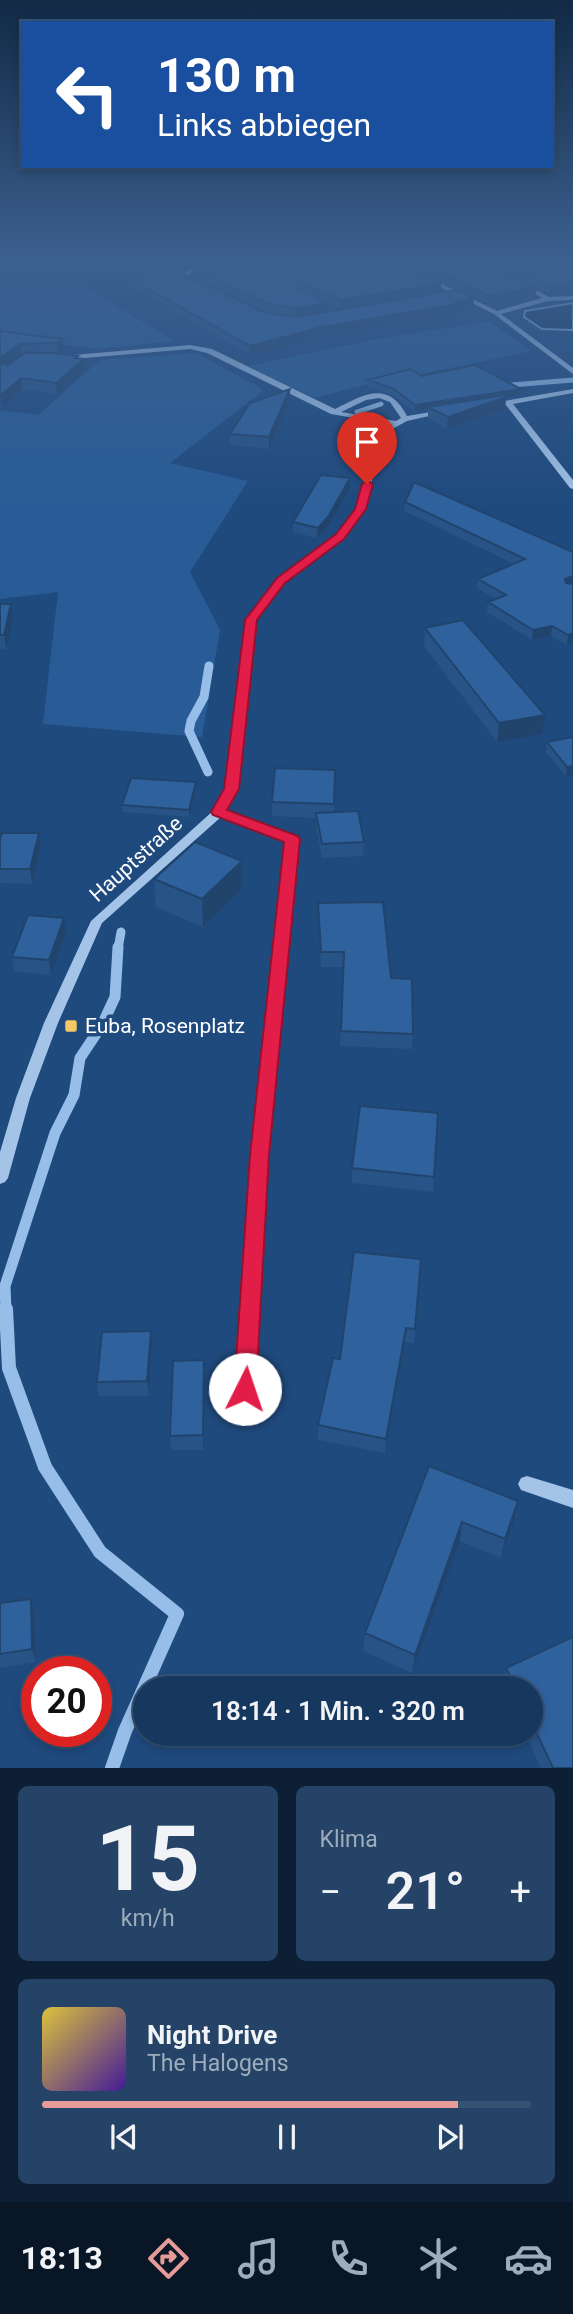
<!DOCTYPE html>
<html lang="de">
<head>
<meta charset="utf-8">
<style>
	:root { --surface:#17385e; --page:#244367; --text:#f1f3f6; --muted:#9eacbc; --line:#365273; --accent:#e69b98 }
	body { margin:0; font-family:Roboto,sans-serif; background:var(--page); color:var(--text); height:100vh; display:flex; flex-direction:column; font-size:26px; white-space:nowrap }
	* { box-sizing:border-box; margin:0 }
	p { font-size:23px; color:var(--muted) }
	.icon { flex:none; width:38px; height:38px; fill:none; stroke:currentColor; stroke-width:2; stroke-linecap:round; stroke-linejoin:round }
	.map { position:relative; height:1768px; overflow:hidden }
	.drawer { display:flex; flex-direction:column; gap:18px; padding:18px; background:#0d1f34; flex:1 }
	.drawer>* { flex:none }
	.top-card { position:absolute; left:21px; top:21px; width:532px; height:147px; border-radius:0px; box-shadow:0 4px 10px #0003,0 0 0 2px var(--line); background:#1a4fa0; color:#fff; overflow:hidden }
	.speed { position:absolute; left:21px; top:1656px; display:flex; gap:14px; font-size:35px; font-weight:700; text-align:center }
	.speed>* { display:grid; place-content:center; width:91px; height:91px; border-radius:50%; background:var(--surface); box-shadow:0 4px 10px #0003,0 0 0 2px var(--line); line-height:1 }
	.speed .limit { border:10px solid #d22; background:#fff; color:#111 }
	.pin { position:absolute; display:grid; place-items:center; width:60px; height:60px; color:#fff; margin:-72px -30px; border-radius:50% 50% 50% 0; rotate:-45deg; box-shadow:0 0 7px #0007 }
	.pin .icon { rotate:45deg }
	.me { position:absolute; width:77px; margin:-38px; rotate:4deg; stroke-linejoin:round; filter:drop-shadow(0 0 5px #0008) }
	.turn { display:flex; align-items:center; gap:24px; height:147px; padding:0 21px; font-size:32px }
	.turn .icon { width:91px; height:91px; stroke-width:2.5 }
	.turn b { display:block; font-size:49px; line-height:60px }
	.big { font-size:52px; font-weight:600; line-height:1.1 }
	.drawer .widget { flex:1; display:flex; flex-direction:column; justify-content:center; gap:10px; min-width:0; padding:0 24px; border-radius:10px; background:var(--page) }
	.drawer .dial { align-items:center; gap:0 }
	.dial b { font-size:91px; line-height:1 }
	.song { display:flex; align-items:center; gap:21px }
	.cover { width:84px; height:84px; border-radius:10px; background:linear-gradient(135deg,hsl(50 70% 55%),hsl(260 70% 35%)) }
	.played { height:7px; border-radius:4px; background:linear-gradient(90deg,var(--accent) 85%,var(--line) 85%) }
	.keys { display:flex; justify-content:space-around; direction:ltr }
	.heat { display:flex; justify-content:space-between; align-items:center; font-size:38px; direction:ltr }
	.drawer .tiles { flex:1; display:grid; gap:18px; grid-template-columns:1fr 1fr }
	.widget:last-child { grid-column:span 2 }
	.trip { position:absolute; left:133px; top:1676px; width:410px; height:70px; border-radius:35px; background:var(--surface); box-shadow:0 4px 10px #0003,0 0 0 2px var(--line); font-weight:600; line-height:70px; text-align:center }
	.tabs { display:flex; height:112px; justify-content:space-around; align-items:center; background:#091626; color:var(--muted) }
	.tabs .icon { width:49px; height:49px }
	.tabs .on { color:var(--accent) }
	.tabs b { font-size:32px; color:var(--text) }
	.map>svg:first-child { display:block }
</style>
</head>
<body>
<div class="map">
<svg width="573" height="1768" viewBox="0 0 573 1768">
	<rect width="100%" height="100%" fill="#1f4a7e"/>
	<path fill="#295c96" d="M 0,258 L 48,258 L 41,260 L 174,341 L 97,349 L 0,336 Z
		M 489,321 L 531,351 L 416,375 L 412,373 L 314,398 L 248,366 L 367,341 Z
		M 196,353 L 264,390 L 170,463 L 248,481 L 190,572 L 220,630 L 202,737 L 43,724 L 58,592 L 0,599 L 0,410 L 38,415 L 100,360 Z"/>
	<path fill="#15355d" stroke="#96bee9" stroke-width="2" d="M 573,303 L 573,330 L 542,329 L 524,317 L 525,311 Z"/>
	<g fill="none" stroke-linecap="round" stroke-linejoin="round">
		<path stroke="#96bee9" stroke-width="5" d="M 500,386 L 573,380
			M 357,412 L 381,404"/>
		<path stroke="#96bee9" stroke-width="9" d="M 208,772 L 189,731 L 191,721 L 204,697 L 209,666
			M 118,949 L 121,932"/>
		<path stroke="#96bee9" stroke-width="11" d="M 6,1311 L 5,1286 L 55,1133 L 74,1095 L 80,1058 L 102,1025 L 115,997 L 118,947"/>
		<path stroke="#96bee9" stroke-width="14" d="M 6,1309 L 9,1368 L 45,1467 L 100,1552 L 177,1614 L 125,1731 L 112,1768"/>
		<path fill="#a3c3e7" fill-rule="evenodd" d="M 221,258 L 230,258 L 188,275 L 191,280 L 201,285 L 201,287 L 187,282 L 181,274 Z
			M 426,276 L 497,311 L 542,298 L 521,286 L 521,284 L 523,283 L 549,297 L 573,296 L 573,300 L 548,301 L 501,314 L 573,368 L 573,374 L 494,314 L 424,279 L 423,278 Z
			M 190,345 L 212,349 L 335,409 C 365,394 388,380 407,416 L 443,410 L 447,412 L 407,421 L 385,433 L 364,509 L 343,539 L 284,583 L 256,620 L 237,789 L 226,810 L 296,836 L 298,839 L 266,1180 L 254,1389 L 251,1394 L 245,1397 L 239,1394 L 236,1389 L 250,1180 L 286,841 L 221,817 L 102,923 L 58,1023 L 30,1098 L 8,1178 L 5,1182 L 0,1184 L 0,1152 L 16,1098 L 44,1023 L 91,921 L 214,810 L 225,789 L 246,620 L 278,579 L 337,535 L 356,509 L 377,432 L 389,424 L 331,414 L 207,353 L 190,349 L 61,360 L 57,358 L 61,356 ZM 379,398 L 390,402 L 401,418 L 396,421 L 341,412 L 366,400 Z
			M 573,389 L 573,393 L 513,404 L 573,480 L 573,489 L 570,488 L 506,405 L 492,407 L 488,405 L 492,403 Z
			M 527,1476 L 573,1490 L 573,1508 L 521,1490 L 518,1484 L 521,1478 Z"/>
	</g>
	<path fill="#285386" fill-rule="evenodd" d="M 88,258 L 214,258 L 182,272 L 186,276 L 263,312 L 296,317 L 473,307 L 458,310 L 457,313 L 318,337 L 250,355 L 135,289 L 134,284 L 88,260 Z
		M 387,258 L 479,258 L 536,290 L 535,298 L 530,299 L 527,297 L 488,304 L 433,277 Z
		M 484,258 L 573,258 L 573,290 L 550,294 Z
		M 192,268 L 441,283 L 441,291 L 339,308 L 302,290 L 324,312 L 296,316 L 269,312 L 192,276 Z
		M 0,331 L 63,339 L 64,349 L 59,353 L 78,356 L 78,358 L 84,359 L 85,370 L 57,394 L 22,389 L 2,407 L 0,406 ZM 22,355 L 23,355 L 8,365 L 6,365 Z
		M 422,376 L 520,395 L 506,397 L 505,409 L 447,429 L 428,418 L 428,409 L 415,412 L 393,395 L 368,386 L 368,380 Z
		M 290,401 L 269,449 L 230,445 L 230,434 Z
		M 350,478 L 350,488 L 328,527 L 317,538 L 293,532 L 293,522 Z
		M 405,502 L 573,552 L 573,642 L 567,645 L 551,636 L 532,640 L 487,612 L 488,602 L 496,599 L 477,588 L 478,579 L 514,564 L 404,511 Z
		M 0,604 L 11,604 L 13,617 L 6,649 L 0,649 Z
		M 425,628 L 542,734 L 497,742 L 424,646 Z
		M 573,737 L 566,776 L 546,752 L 547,742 Z
		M 335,770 L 334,812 L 364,842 L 363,856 L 322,858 L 316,827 L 316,818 L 272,816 L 272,802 Z
		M 196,782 L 196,790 L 189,817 L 123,812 L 122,805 Z
		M 0,839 L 41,848 L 32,884 L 0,883 Z
		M 154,879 L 242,888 L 203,927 L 156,907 Z
		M 318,903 L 391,978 L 413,1034 L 412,1049 L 340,1046 L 344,967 L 321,967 L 318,918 Z
		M 64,918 L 66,933 L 51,975 L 14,971 L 12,957 Z
		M 438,1113 L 433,1192 L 352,1183 L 352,1168 Z
		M 421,1259 L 414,1343 L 405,1342 L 385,1453 L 318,1440 L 318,1425 L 340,1359 Z
		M 151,1331 L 152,1346 L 149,1396 L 99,1396 L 97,1382 Z
		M 205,1375 L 203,1450 L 171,1450 L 170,1436 Z
		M 429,1466 L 514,1520 L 501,1558 L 460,1541 L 412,1673 L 363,1651 L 365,1633 Z
		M 0,1603 L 34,1613 L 36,1662 L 0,1668 Z
		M 573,1637 L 573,1768 L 541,1768 L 525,1734 L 530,1734 L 530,1689 L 504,1689 L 502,1686 L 506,1668 Z"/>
	<path fill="#21446d" d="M 195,258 L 214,258 L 178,273 L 178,265 Z
		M 573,282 L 573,290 L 550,294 L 550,286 Z
		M 441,283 L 441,291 L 339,308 L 340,300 Z
		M 528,288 L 527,297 L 488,304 L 489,296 Z
		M 536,290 L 535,298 L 530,299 L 531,291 Z
		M 474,298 L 473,307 L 458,310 L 457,313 L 318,337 L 250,355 L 250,346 L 318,328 Z
		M 325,303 L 324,312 L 296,316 L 296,308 Z
		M 63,339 L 64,349 L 58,354 L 57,343 Z
		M 20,344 L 22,355 L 0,370 L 0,358 Z
		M 78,356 L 79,364 L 84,359 L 85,370 L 57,394 L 56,383 L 75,358 Z
		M 21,378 L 22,389 L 2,407 L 0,396 Z
		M 290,389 L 290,401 L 269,449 L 269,437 Z
		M 521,389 L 520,395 L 432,409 L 428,407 L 428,409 L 415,412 L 415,405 Z
		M 506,397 L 505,409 L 447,429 L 448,417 Z
		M 350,478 L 350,488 L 328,527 L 317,538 L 318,528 Z
		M 573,576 L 573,585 L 564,588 L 565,579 Z
		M 11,604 L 13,617 L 6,649 L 4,635 Z
		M 552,626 L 551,636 L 532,640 L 533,630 Z
		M 573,633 L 573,642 L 567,645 L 568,635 Z
		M 545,715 L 542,734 L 497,742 L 499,723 Z
		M 573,766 L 573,775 L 566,776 L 567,767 Z
		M 196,782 L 196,790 L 189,817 L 189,810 Z
		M 39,833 L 41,848 L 32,884 L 30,869 Z
		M 242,861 L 242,888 L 203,927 L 202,899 Z
		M 64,918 L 66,933 L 51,975 L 49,960 Z
		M 406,1328 L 405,1342 L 385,1453 L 386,1439 Z
		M 151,1331 L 152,1346 L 149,1396 L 147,1381 Z
		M 204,1360 L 205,1375 L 203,1450 L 203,1435 Z
		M 518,1501 L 514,1520 L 501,1558 L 505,1539 Z
		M 462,1522 L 460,1541 L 412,1673 L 415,1655 Z
		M 31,1599 L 34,1613 L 36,1662 L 32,1649 Z"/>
	<path fill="#2f619c" stroke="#21446d" stroke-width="2" d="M 99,258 L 195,258 L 178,265 L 186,276 L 263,312 L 296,317 L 456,290 L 474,298 L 455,302 L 458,304 L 318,328 L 250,346 L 134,281 L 141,280 Z
		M 217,258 L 385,258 L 441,283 L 340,300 L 302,282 L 298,285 L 300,289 L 325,303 L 296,308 L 269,304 L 192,268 Z
		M 407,258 L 479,258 L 536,290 L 531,291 L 528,288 L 489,296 L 434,269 Z
		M 499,258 L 573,258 L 573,282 L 550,286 Z
		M 0,331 L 63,339 L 57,343 L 20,344 L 0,358 Z
		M 25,353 L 55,353 L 78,356 L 75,358 L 84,359 L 56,383 L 21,378 L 0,396 L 0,364 L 8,365 Z
		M 475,365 L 521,389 L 415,405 L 394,389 L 368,380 L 410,369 L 422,376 Z
		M 290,389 L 269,437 L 230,434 L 250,403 Z
		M 505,395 L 506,397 L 448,417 L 428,407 Z
		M 321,475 L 350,478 L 328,517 L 318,528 L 293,522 Z
		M 414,482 L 573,552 L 573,576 L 565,579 L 566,583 L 573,584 L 573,633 L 568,635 L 552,626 L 533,630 L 488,602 L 506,595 L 478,579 L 525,559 L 405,502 Z
		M 0,604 L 11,604 L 4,635 L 0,635 Z
		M 463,620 L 545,715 L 499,723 L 425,628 Z
		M 573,737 L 573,766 L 567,767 L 547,742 Z
		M 275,768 L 335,770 L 334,804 L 272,802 Z
		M 131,778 L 196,782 L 189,810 L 122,805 Z
		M 358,811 L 364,842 L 322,844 L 316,813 Z
		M 2,833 L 39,833 L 30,869 L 0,869 L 0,839 Z
		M 195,842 L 242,861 L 202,899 L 154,879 Z
		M 383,902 L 391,978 L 412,979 L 413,1034 L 341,1031 L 344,952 L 321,952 L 318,903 Z
		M 28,915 L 64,918 L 49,960 L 12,957 Z
		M 360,1106 L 438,1113 L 434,1177 L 352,1168 Z
		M 354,1252 L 421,1259 L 415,1329 L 406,1328 L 386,1439 L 318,1425 L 333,1358 L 340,1359 Z
		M 151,1331 L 147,1381 L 97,1382 L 102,1332 Z
		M 204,1360 L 203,1435 L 170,1436 L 173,1361 Z
		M 429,1466 L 518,1501 L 505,1539 L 462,1522 L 415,1655 L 365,1633 Z
		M 31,1599 L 32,1649 L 0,1654 L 0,1603 Z
		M 573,1637 L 573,1768 L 553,1768 L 530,1719 L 530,1689 L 516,1689 L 506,1668 Z"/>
	<linearGradient id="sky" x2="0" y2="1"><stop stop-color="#112945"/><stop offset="0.51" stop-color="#3c608f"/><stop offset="1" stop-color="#3c608f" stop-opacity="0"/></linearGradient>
	<rect width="573" height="506" fill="url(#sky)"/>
	<path fill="#e11d48" stroke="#92132f" stroke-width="2" d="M 367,480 L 373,484 L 366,509 L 344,539 L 285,583 L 257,620 L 239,789 L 227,810 L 298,836 L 300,839 L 269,1155 L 256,1389 L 253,1396 L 245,1399 L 238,1396 L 234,1389 L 250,1155 L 284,842 L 213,815 L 211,812 L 224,789 L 245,620 L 277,578 L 336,534 L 355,509 L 362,484 Z"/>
	<rect fill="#f5c863" stroke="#1f4a7e" stroke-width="2.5" x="64" y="1019" width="14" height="14" rx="3.5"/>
	<g text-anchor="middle" stroke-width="7" stroke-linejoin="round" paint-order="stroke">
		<g font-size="21" fill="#fff" stroke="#1f4a7e">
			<text transform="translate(136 859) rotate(-42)" y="7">Hauptstraße</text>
		</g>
		<g font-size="21" fill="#fff" stroke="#1f4a7e" text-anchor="start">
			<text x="85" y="1033">Euba, Rosenplatz</text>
		</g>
	</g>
</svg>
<div class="speed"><div class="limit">20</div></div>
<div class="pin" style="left:367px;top:484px;background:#d93025"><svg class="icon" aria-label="arrive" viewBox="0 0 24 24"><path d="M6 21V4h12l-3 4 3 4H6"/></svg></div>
<svg class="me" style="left:245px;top:1389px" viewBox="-20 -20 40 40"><circle r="19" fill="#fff"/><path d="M0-13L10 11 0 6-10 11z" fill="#e11d48"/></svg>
<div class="trip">18:14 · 1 Min. · 320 m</div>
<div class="top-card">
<div class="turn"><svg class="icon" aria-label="left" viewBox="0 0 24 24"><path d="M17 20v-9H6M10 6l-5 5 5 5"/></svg><div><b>130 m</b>Links abbiegen</div></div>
</div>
</div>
<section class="drawer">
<div class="tiles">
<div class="widget dial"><b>15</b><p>km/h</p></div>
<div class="widget"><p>Klima</p>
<div class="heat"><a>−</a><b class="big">21°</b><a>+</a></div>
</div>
<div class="widget">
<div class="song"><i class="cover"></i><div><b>Night Drive</b><p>The Halogens</p></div></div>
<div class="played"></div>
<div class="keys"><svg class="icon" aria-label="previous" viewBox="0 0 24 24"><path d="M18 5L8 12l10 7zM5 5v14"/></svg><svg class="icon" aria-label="pause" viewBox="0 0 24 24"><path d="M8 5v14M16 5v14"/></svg><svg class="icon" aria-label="next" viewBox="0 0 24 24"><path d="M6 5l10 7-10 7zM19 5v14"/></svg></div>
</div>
</div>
</section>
<nav class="tabs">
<b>18:13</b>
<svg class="icon on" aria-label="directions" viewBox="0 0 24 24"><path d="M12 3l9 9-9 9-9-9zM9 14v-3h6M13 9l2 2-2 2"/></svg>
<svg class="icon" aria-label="music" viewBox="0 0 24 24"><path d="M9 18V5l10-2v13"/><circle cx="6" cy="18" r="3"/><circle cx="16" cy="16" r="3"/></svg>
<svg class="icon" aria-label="phone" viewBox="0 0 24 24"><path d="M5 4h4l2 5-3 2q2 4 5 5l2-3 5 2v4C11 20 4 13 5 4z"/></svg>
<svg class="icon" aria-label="climate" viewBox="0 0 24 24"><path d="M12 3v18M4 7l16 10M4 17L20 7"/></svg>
<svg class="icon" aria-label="car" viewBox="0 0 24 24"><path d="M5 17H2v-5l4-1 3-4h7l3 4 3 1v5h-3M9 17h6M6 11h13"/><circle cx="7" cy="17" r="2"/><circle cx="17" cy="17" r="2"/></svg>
</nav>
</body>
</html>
